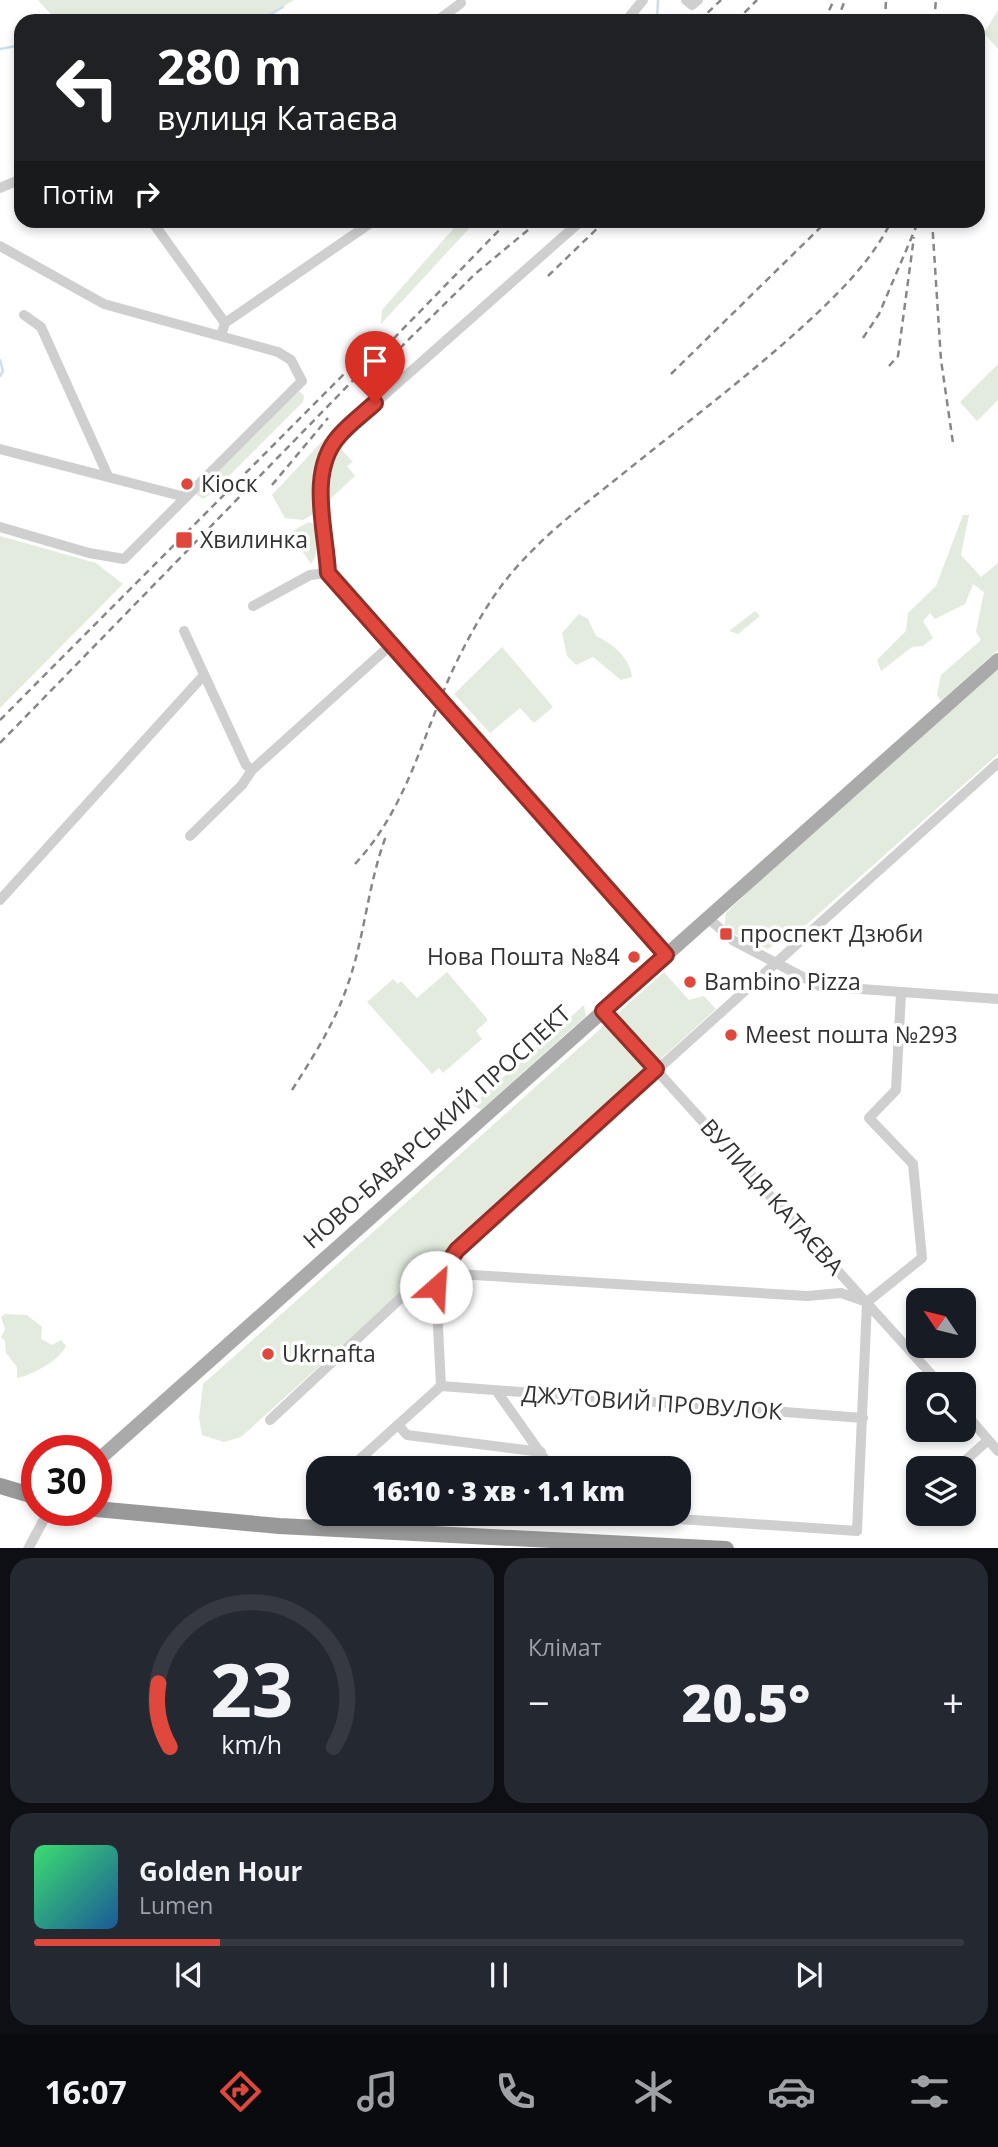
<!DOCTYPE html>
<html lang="uk">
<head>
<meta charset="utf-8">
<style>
	:root { --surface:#171b24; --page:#242831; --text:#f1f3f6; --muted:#9ea1a6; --line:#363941; --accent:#e0483d }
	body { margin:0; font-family:"Open Sans",sans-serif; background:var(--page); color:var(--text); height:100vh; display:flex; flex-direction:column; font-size:26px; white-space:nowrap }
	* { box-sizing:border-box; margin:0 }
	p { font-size:23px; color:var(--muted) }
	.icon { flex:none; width:38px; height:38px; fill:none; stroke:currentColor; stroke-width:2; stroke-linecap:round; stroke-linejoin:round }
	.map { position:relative; height:1548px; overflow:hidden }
	.details { display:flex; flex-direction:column; gap:10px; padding:10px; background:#0d0f14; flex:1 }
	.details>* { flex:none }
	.banner { position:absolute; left:14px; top:14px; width:971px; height:214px; border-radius:21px; box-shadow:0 4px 10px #0003; background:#202124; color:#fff; overflow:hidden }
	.needle { width:46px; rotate:305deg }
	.controls { position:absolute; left:906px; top:1288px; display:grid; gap:14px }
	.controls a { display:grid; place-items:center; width:70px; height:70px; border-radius:14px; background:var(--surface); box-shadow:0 4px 10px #0003; font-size:35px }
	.speed { position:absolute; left:21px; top:1435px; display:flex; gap:14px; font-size:35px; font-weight:700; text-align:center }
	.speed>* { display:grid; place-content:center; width:91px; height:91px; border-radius:50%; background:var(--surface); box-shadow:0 4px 10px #0003; line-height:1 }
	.speed .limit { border:10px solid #d22; background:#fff; color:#111 }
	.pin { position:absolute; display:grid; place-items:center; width:60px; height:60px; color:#fff; margin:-72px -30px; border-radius:50% 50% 50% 0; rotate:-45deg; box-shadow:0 0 7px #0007 }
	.pin .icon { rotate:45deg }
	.me { position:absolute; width:77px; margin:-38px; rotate:26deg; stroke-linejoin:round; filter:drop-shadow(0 0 5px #0008) }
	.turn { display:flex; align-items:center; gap:24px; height:147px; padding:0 28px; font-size:32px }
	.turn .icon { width:91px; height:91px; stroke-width:2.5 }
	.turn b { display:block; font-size:49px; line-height:60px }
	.then { display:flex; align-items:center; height:66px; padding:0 28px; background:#0003; gap:14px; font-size:26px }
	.big { font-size:52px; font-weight:800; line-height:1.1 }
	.details .tile { flex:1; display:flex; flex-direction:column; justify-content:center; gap:10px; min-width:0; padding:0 24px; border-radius:21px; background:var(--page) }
	.details .dial { align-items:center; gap:0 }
	.dial svg { height:182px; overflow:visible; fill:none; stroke:var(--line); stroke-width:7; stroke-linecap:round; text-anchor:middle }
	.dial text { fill:var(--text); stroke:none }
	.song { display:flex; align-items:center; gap:21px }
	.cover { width:84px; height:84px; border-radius:10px; background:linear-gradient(135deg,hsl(140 70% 55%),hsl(210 70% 35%)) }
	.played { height:7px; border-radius:4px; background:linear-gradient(90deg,var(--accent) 20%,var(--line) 20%) }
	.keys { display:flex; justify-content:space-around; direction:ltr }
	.heat { display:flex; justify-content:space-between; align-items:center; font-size:38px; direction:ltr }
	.details .tiles { flex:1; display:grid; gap:10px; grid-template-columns:1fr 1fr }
	.tile:last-child { grid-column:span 2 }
	.trip { position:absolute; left:306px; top:1456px; width:385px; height:70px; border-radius:21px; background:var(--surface); box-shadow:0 4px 10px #0003; font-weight:800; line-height:70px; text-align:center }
	.menu { display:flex; height:112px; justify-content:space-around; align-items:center; background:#090b0e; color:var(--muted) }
	.menu .icon { width:49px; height:49px }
	.menu .active { color:var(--accent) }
	.menu b { font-size:32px; color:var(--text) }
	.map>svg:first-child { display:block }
</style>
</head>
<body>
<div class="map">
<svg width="998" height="1549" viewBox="0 0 998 1549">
	<rect width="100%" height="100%" fill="#fff"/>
	<path fill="#e3ebde" d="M 38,0 L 294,0 L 260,21 L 57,21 Z
		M 998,10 L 998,49 L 984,33 Z
		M 460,221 L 476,221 L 381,324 L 382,310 Z
		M 998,364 L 998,400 L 977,421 L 960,402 Z
		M 299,391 L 304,396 L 303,402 L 211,494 L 203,499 L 196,494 Z
		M 327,436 L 316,460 L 316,512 L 303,520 L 285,518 L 272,495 Z
		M 340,448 L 353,462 L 347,466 L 355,476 L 329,500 L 332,462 Z
		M 963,515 L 969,515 L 961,555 L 981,577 L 998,563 L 998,650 L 941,701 L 937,695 L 941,675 L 981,640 L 976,632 L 984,592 L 973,584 L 965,604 L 935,619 L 930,613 L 923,621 L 933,638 L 923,646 L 912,647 L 881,671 L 877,660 L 906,631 L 908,613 L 936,586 Z
		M 309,522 L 315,525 C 317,538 319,554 311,564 L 296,542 L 294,530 Z
		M 0,536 L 96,563 L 123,584 L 0,708 Z
		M 755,611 L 760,616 L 738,634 L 729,631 Z
		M 579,614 L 588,619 L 596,636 C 613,644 630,658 632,677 L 621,680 L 593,657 L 576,665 L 567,656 L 562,633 Z
		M 502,647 L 553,707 L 534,723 L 520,708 L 490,733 L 454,694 Z
		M 998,669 L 998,754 L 788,941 L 779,941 L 768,949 L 724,929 L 726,913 L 755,885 Z
		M 447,972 L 488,1020 L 476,1031 L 482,1039 L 443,1073 L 439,1068 L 432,1074 L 367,1002 L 393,979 L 398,984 L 401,981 L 417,998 Z
		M 664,972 L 689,1000 L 704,996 L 716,1009 L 241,1437 L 224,1442 L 202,1435 L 199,1418 L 203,1384 Z
		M 584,1005 L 586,1016 L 481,1110 L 472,1105 Z
		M 5,1314 L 27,1315 L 42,1327 L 41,1339 L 52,1345 L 61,1340 L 66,1346 C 59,1361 32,1375 17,1378 L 17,1367 L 6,1353 L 5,1341 L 1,1337 L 5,1329 L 1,1317 Z"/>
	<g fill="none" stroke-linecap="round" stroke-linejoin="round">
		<path stroke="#cfdded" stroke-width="2.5" d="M 259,21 L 283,7
			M 657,21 L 658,0
			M 0,49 L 21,45
			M 0,360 L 3,371 L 0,376"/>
		<path stroke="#cfcfcf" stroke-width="10" d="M 686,0 L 692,5 L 698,0
			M 437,21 L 461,3
			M 626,21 L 643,0
			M 0,188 L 21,179
			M 151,220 L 225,323
			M 0,246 L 104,304 L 278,352 L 291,360 L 302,381 L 124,559 L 89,553 L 0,527
			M 24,315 L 41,327 L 108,476
			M 221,336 L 225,323 L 375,220
			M 0,449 L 185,497
			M 253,606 L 310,575 L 328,573
			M 184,631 L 246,765 L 252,770 L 393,643 L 328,573 L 321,478 L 324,461 L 338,436 L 582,220
			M 393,643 L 666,955
			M 190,836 L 242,785 L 252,770
			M 0,900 L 204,675
			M 708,918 L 734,941 L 820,986 L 998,999
			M 603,1011 L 940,1384
			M 441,1386 L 863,1418
			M 498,1393 L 551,1468
			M 964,1412 L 998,1451
			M 270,1420 L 418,1282 L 433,1273 L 441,1273 L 457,1250 L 998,763
			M 398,1425 L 407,1435 L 541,1452
			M 350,1468 L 441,1386 L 436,1287 L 441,1273 L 807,1296 L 841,1293 L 867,1302
			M 957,1468 L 988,1440
			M 315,1498 L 318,1496
			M 605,1514 L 857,1531 L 867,1302 L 922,1258 L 913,1164 L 869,1118 L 896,1090 L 901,993
			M 28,1549 L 49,1510"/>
		<path stroke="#aaa" stroke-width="14" d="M 96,1462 L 998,660"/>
		<path stroke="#999" stroke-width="16" d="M 0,1486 L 37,1497
			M 96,1509 L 279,1526 L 726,1549"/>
		<path stroke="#878787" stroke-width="2.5" stroke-dasharray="7 5" stroke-linecap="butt" d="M 699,21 L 721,0
			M 736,21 L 757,0
			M 824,21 L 834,0
			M 837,21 L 845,0
			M 885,21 L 886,0
			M 934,21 L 936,0
			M 978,192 L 979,196
			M 932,220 L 941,360 L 953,443
			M 548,276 L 606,220
			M 863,338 L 879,314 L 919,220
			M 391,357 L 475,274 L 540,220
			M 889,366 L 898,356 L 914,237
			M 671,374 L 828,220
			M 272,485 L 328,418
			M 0,720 L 358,360
			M 0,743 L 509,220
			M 355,864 C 410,805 424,727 459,657 C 477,621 498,585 527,556 C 553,528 585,504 615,480 C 677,430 741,382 800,329 C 835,297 870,264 892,220
			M 292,1090 C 315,1054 336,1021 349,981 C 365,934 368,884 386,836"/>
	</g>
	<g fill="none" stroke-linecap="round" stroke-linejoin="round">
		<g stroke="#922f28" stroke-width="18">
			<path id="route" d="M 375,403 C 363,414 349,424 339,436 C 307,472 326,530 328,573 L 666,955 L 603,1011 L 656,1069 L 457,1250 L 441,1273 L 436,1287"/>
		</g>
		<use href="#route" stroke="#e0483d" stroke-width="12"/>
	</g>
	<g fill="#e0483d" stroke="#fff" stroke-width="2.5">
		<circle cx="187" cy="484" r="7"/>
		<rect x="175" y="531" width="18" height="18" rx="3.5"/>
		<rect x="719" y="927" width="14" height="14" rx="3.5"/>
		<circle cx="634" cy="957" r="7"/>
		<circle cx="690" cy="982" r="7"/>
		<circle cx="731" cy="1035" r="7"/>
		<circle cx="268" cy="1354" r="7"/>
	</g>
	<g text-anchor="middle" stroke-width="7" stroke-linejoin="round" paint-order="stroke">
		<g font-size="23" fill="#323232" stroke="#fff" text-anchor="start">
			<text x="201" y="492">Кіоск</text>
			<text x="200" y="548">Хвилинка</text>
			<text x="740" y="942">проспект Дзюби</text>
			<text x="620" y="965" text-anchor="end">Нова Пошта №84</text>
			<text x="704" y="990">Bambino Pizza</text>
			<text x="745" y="1043">Meest пошта №293</text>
			<text x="282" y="1362">Ukrnafta</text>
		</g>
		<g font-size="23" fill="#323232" stroke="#fff">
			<text transform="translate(437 1127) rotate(-42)" y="8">НОВО-БАВАРСЬКИЙ ПРОСПЕКТ</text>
			<text transform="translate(772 1197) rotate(48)" y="8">ВУЛИЦЯ КАТАЄВА</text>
			<text transform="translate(652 1403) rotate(4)" y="8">ДЖУТОВИЙ ПРОВУЛОК</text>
		</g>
	</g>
</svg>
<div class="controls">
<a><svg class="needle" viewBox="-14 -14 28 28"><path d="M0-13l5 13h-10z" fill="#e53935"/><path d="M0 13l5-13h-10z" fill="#9ea1a6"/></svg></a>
<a><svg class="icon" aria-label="search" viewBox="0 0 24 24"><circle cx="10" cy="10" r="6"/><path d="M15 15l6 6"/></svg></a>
<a><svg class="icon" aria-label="layers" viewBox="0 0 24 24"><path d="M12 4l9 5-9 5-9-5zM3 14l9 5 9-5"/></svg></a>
</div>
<div class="speed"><div class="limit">30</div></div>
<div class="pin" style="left:375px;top:403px;background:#d93025"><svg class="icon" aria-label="arrive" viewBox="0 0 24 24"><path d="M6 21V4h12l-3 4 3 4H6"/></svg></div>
<svg class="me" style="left:436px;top:1287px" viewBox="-20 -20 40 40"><circle r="19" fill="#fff"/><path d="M0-13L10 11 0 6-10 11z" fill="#e0483d"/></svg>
<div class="trip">16:10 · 3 хв · 1.1 km</div>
<div class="banner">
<div class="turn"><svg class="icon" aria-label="left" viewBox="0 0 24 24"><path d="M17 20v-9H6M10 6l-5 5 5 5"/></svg><div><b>280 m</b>вулиця Катаєва</div></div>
<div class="then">Потім<svg class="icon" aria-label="right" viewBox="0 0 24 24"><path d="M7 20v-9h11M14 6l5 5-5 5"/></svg></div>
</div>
</div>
<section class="details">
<div class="tiles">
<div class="tile dial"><svg viewBox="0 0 100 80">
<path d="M14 69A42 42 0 1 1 86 69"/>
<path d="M14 69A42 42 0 0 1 9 41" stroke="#e0483d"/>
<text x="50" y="56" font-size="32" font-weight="700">23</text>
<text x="50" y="72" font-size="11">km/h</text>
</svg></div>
<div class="tile"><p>Клімат</p>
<div class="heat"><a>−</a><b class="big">20.5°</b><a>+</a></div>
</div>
<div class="tile">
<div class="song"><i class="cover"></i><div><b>Golden Hour</b><p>Lumen</p></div></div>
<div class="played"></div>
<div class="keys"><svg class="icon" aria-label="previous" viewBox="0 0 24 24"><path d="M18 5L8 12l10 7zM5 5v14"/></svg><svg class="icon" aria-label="pause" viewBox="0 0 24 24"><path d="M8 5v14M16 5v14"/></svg><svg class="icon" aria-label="next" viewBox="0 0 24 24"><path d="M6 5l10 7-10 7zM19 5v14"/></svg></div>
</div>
</div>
</section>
<nav class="menu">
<b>16:07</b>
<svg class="icon active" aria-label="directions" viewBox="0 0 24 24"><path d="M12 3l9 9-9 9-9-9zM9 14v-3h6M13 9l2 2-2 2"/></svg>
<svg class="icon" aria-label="music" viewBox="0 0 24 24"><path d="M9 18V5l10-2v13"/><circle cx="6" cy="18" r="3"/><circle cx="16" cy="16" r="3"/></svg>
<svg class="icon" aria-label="phone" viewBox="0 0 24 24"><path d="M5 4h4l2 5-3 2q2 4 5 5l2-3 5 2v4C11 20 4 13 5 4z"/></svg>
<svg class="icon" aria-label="climate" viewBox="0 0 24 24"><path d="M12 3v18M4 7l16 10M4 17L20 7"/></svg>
<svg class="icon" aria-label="car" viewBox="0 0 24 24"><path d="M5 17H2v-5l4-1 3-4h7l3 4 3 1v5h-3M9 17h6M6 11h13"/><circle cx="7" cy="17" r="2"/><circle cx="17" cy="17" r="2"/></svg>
<svg class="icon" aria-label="filters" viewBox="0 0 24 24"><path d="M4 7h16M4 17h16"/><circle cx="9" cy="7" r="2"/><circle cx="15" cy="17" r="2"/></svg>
</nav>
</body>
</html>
